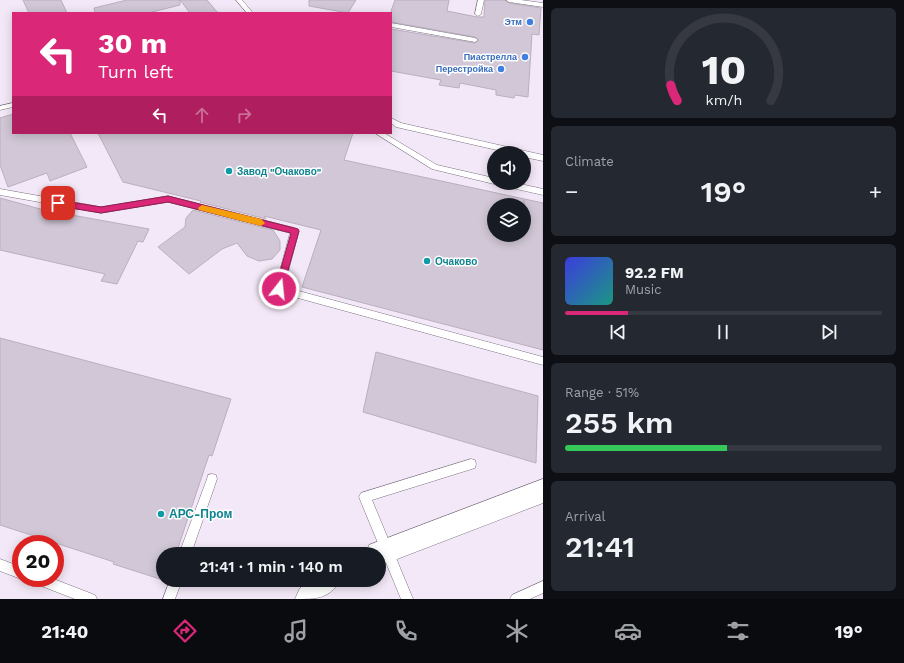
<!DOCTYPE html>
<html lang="en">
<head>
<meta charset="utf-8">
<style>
	:root { --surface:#171b24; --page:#242831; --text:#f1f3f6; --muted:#9ea1a6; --line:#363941; --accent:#db2777 }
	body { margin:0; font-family:"Work Sans",sans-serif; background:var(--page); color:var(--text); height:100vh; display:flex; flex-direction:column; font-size:15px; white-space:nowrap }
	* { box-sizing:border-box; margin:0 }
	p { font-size:13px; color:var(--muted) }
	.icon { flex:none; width:22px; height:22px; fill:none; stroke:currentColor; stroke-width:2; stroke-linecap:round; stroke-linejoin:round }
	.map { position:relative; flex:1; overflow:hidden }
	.panel { display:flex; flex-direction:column; gap:8px; padding:8px; background:#0d0f14; width:361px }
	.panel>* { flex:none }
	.hud { position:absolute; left:12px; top:12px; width:380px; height:122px; border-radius:0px; box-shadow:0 2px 10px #0003; background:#db2777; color:#fff; overflow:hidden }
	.controls { position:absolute; left:487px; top:146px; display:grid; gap:8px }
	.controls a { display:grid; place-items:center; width:44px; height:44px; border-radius:50%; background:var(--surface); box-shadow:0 2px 10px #0003; font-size:20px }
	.speed { position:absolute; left:12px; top:535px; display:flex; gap:8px; font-size:20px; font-weight:700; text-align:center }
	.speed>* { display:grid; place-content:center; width:52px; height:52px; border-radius:50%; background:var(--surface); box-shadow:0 2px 10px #0003; line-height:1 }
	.speed .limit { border:6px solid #d22; background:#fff; color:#111 }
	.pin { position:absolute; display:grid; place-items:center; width:34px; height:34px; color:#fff; margin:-17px; border-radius:8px; box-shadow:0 2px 6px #0006 }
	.me { position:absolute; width:44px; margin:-22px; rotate:16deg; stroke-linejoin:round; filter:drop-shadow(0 0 3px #0008) }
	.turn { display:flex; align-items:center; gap:14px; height:84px; padding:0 20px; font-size:18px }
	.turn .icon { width:52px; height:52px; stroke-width:2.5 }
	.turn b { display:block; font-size:28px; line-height:34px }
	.lanes { display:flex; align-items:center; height:38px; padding:0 20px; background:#0003; justify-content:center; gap:20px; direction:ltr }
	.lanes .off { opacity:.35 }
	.big { font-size:30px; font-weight:600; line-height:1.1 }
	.panel .card { flex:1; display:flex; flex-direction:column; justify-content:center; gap:6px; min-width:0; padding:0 14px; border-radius:6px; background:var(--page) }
	.panel .dial { align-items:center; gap:0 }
	.dial svg { height:104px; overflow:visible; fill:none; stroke:var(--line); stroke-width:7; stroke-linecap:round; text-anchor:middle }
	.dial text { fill:var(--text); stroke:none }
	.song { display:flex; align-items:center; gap:12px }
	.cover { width:48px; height:48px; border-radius:6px; background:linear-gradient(135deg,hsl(240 70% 55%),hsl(170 70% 35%)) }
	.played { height:4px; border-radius:2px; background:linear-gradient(90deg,var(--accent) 20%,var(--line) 20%) }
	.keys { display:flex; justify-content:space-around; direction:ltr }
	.heat { display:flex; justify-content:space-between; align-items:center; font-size:22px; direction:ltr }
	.charge { height:6px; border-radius:3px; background:linear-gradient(90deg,#34c759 51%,var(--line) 0) }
	.trip { position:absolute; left:156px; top:547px; width:230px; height:40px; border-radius:20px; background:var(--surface); box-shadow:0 2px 10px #0003; font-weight:600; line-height:40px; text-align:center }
	.tabs { display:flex; height:64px; justify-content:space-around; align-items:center; background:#090b0e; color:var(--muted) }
	.tabs .icon { width:28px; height:28px }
	.tabs .on { color:var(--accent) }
	.tabs b { font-size:18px; color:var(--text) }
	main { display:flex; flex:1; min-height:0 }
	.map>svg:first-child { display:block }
</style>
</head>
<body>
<main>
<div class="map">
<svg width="543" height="599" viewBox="0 0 543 599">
	<rect width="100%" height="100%" fill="#f3e8f7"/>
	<path fill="#d1c7d6" stroke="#baafbe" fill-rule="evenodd" d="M 23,0 L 61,0 L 67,13 L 29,13 Z
		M 127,0 L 207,0 L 218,13 L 190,13 L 180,0 L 180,5 L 148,13 L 95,13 L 94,8 Z
		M 309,0 L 356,0 L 348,13 L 309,6 Z
		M 395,0 L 449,0 L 447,11 L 477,17 L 484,17 L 485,0 L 505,0 L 509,3 L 541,8 L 539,35 L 532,34 L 528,97 L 515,95 L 514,98 L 496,95 L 496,90 L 460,83 L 459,88 L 439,85 L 441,80 L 391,71 L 391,29 L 475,43 L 479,40 L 475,37 L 391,22 L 391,11 Z
		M 13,114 L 13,133 L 70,133 L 87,167 L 50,181 L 47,173 L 8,187 L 0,165 L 0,118 Z
		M 98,133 L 353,133 L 344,160 L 543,203 L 543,350 L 302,287 L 321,230 L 264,216 L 266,219 L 200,202 L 201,201 L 123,182 ZM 524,200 L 524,235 L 494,235 L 494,205 L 523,205 Z
		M 0,198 L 44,210 L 149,229 L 143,242 L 138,241 L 117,284 L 101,281 L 105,274 L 0,250 Z
		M 193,210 L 273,230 L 280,241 L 280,250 L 272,259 L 259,261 L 247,256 L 237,243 L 222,249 L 189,274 L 158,247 L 185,227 L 186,218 Z
		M 0,338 L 231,399 L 212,456 L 209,455 L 176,554 L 163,554 L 163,580 L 113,564 L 114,562 L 0,525 Z
		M 376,352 L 538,396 L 536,463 L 363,412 Z"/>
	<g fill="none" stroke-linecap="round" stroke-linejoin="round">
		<g stroke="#7a707e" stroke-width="1">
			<path id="service" d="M 236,0 L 242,0 L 253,13 L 247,13 Z
				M 478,0 L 484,0 L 481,14 L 478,16 L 475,14 Z
				M 506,0 L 521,0 L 543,3 L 543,7 L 509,2 Z
				M 391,23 L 475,38 L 478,40 L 475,42 L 391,27 Z
				M 13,103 L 13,107 L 0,110 L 0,106 Z
				M 391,118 L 401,123 L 543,155 L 543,161 L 524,157 L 524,153 L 510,153 L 396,127 L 391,123 Z
				M 375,133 L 384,133 L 437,165 L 494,178 L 494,183 L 497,183 L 494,184 L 432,169 Z
				M 499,183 L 516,183 L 543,189 L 543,195 L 503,186 Z
				M 0,189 L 101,207 L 168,196 L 295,228 L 299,231 L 284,287 L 543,357 L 543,365 L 276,292 L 275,289 L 290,233 L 168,202 L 101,213 L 0,195 Z
				M 471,459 L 475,460 L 476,464 L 475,468 L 372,500 L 413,599 L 401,599 L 359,497 L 361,493 Z
				M 212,474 L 216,475 L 217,479 L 191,554 L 179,554 L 207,479 L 208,475 Z
				M 0,559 L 21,567 L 21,578 L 23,578 L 21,579 L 0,571 Z
				M 29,578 L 51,578 L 95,595 L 97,599 L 75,599 L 31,582 Z
				M 170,580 L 182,580 L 175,599 L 163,599 Z
				M 543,581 L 543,593 L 530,599 L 510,599 L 512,595 Z"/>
		</g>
		<g stroke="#7a707e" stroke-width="1">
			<path id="minor" d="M 543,479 L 543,503 L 379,566 L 379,554 L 366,554 L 369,545 Z
				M 306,580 L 340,580 C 330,599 316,599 295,599 L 299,590 Z"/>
		</g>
		<use href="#service" fill="#fff" fill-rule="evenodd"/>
		<use href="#minor" fill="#fff" fill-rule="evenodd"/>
	</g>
	<path fill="#db2777" stroke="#8e194d" d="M 168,196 L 298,229 L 299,231 L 282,292 L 276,292 L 275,289 L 291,233 L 168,202 L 101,213 L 58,206 L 54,203 L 58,200 L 101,207 Z"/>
	<path fill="#f59e0b" d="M 202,205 L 261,219 L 265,223 L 261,226 L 199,210 L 198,208 Z"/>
	<g fill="#3f7fe0" stroke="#fff" stroke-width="1.5">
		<circle cx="530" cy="22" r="4"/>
		<circle cx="525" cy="57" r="4"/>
		<circle cx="501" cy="69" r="4"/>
	</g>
	<g fill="#0f9aa8" stroke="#fff" stroke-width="1.5">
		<circle cx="229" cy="171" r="4"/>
		<circle cx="427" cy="261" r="4"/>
		<circle cx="161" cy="514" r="4"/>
	</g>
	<g text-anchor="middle" stroke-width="3" stroke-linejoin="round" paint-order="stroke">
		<g font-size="9" font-weight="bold" fill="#366cbe" stroke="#fff" text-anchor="end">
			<text x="522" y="25">Этм</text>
			<text x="517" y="60">Пиастрелла</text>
			<text x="493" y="72">Перестройка</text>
		</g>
		<g font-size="10" font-weight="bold" fill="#0d838f" stroke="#fff" text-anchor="start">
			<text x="237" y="175">Завод "Очаково"</text>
			<text x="435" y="265">Очаково</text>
		</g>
		<g font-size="12" font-weight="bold" fill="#0d838f" stroke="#fff" text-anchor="start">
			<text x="169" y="518">АРС-Пром</text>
		</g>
	</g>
</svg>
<div class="controls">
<a><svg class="icon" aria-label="sound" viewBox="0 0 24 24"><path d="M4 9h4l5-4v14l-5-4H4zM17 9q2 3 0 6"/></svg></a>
<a><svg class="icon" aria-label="layers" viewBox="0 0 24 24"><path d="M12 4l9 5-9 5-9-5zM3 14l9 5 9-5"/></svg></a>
</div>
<div class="speed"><div class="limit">20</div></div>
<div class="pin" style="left:58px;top:203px;background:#d93025"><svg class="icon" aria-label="arrive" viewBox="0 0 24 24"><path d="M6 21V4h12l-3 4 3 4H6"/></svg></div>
<svg class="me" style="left:279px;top:289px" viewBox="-20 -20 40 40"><circle r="17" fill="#db2777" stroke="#fff" stroke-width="3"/><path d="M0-11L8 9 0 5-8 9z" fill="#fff"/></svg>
<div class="trip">21:41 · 1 min · 140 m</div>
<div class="hud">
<div class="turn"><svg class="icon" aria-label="left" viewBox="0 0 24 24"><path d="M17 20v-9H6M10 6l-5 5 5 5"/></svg><div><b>30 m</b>Turn left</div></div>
<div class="lanes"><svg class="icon" aria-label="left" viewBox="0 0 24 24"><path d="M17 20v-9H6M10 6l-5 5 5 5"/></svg><svg class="icon off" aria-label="ahead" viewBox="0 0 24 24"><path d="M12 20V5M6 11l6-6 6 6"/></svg><svg class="icon off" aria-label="right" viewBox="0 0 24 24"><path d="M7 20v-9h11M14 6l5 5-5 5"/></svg></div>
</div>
</div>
<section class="panel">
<div class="card dial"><svg viewBox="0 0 100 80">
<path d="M14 69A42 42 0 1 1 86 69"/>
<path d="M14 69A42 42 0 0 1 9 57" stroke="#db2777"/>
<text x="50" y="56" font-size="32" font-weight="700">10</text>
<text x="50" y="72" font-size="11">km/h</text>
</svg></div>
<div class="card"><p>Climate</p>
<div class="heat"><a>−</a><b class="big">19°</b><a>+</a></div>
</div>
<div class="card">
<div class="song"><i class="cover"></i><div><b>92.2 FM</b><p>Music</p></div></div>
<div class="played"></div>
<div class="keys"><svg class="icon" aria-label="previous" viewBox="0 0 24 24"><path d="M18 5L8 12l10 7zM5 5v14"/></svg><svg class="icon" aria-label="pause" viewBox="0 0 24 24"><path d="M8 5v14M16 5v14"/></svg><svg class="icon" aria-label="next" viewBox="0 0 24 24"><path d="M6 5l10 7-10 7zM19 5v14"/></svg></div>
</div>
<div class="card"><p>Range · 51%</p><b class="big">255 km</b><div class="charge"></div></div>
<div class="card"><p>Arrival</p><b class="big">21:41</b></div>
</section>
</main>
<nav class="tabs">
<b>21:40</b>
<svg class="icon on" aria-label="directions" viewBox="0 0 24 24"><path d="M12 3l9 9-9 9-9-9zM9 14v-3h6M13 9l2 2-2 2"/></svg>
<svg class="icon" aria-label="music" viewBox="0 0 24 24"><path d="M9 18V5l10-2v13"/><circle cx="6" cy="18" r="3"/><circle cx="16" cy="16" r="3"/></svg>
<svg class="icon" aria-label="phone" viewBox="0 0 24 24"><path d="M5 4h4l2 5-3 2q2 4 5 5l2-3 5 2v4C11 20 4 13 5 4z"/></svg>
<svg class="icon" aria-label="climate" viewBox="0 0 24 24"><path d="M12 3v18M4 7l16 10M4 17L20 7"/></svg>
<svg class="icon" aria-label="car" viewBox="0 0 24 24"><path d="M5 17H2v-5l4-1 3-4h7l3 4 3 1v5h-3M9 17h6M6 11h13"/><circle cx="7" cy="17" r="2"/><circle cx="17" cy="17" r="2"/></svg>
<svg class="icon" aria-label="filters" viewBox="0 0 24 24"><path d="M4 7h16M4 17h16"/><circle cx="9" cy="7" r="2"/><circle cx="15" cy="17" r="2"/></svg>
<b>19°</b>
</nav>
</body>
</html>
